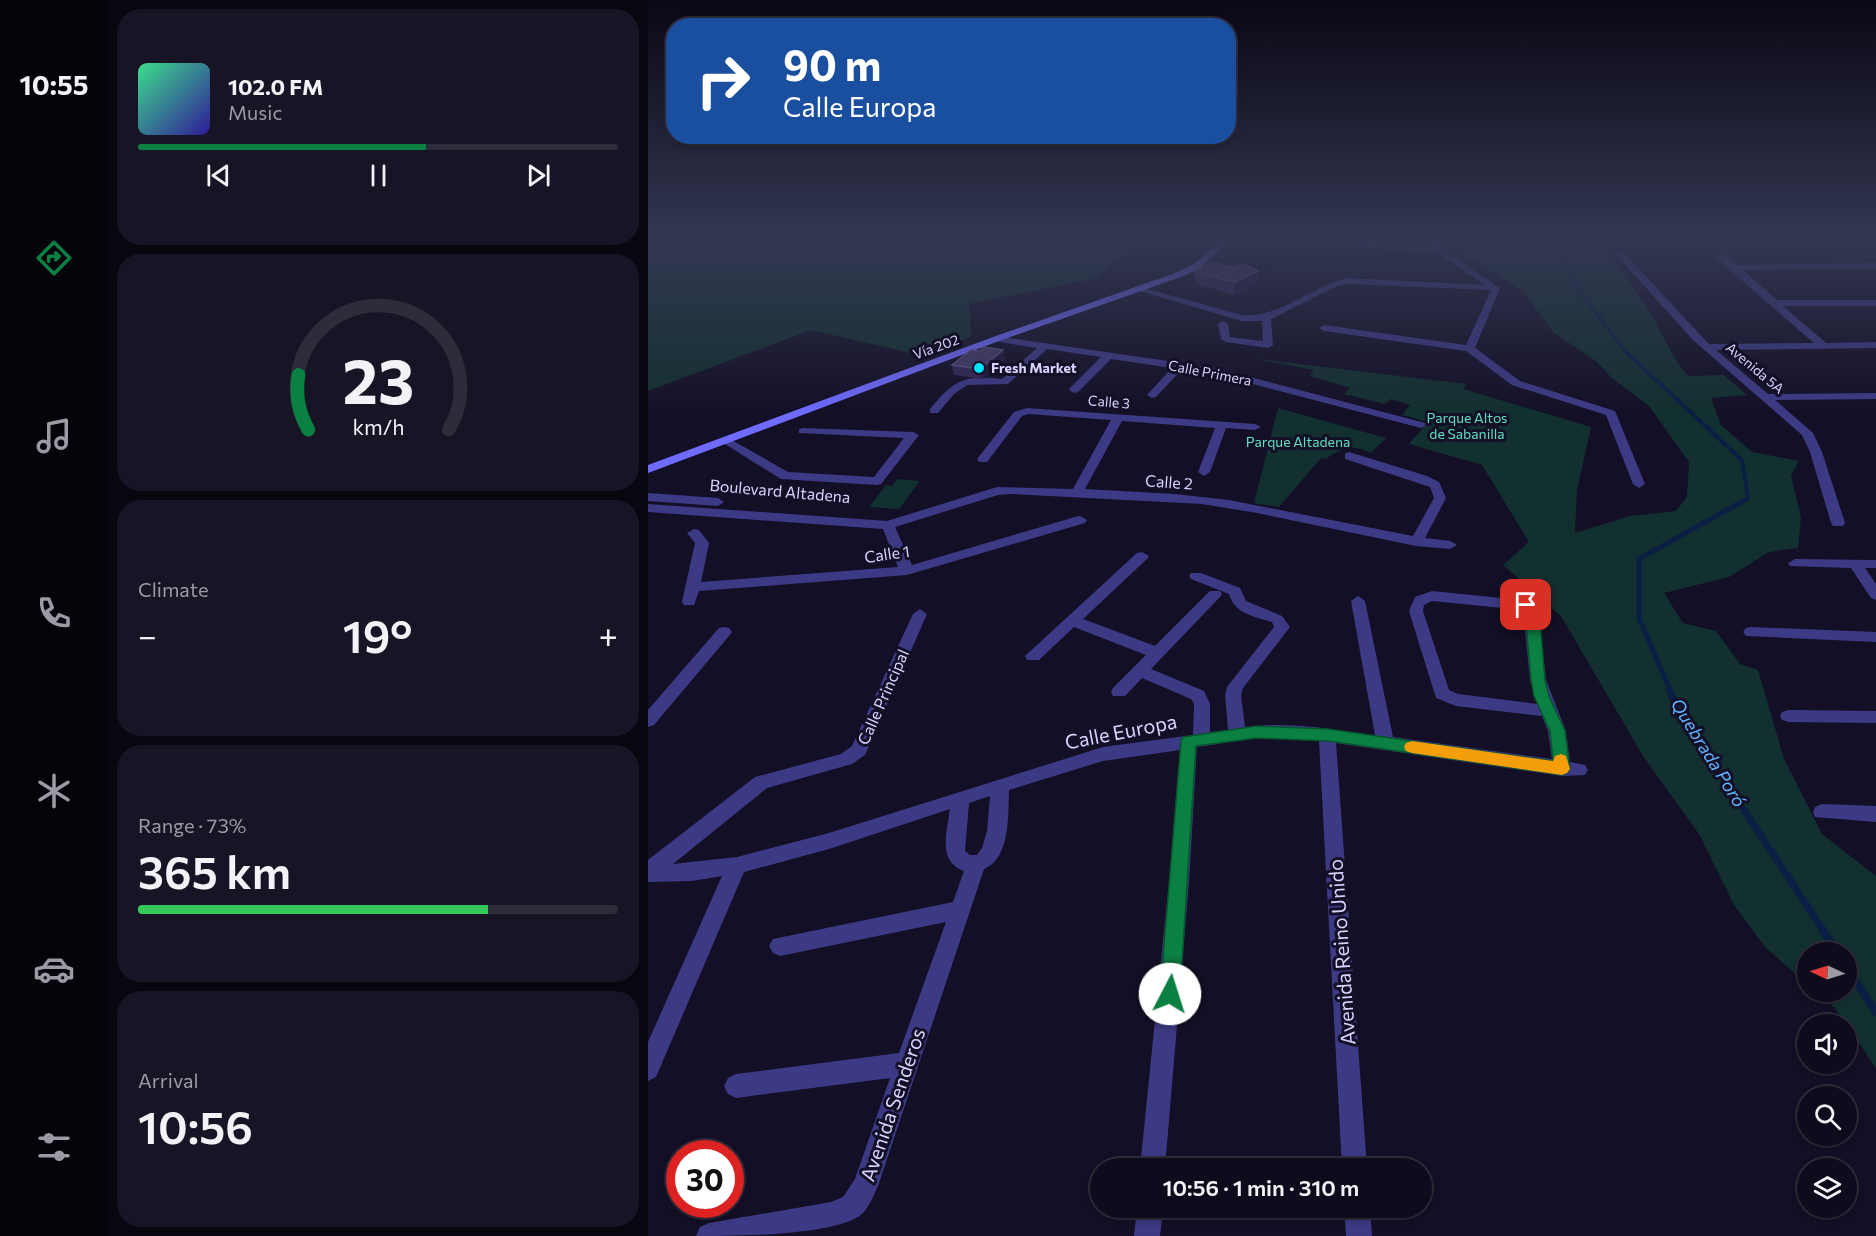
<!DOCTYPE html>
<html lang="en">
<head>
<meta charset="utf-8">
<style>
	:root { --surface:#0e0b1c; --page:#171425; --text:#f1f3f6; --muted:#9b9ba3; --line:#2e2b3b; --accent:#0b8043 }
	body { margin:0; font-family:Commissioner,sans-serif; background:var(--page); color:var(--text); height:100vh; display:flex; flex-direction:column; font-size:22px; white-space:nowrap }
	* { box-sizing:border-box; margin:0 }
	p { font-size:20px; color:var(--muted) }
	.icon { flex:none; width:33px; height:33px; fill:none; stroke:currentColor; stroke-width:2; stroke-linecap:round; stroke-linejoin:round }
	.map { position:relative; flex:1; overflow:hidden }
	.details { display:flex; flex-direction:column; gap:9px; padding:9px; background:#08060f; width:540px }
	.details>* { flex:none }
	.guide { position:absolute; left:18px; top:18px; width:570px; height:126px; border-radius:24px; box-shadow:0 3px 9px #0003,0 0 0 2px var(--line); background:#1a4fa0; color:#fff; overflow:hidden }
	.needle { width:39px; rotate:274deg }
	.buttons { position:absolute; left:1149px; top:942px; display:grid; gap:12px }
	.buttons a { display:grid; place-items:center; width:60px; height:60px; border-radius:50%; background:var(--surface); box-shadow:0 3px 9px #0003,0 0 0 2px var(--line); font-size:30px }
	.speed { position:absolute; left:18px; top:1140px; display:flex; gap:12px; font-size:30px; font-weight:700; text-align:center }
	.speed>* { display:grid; place-content:center; width:78px; height:78px; border-radius:50%; background:var(--surface); box-shadow:0 3px 9px #0003,0 0 0 2px var(--line); line-height:1 }
	.speed .limit { border:9px solid #d22; background:#fff; color:#111 }
	.pin { position:absolute; display:grid; place-items:center; width:51px; height:51px; color:#fff; margin:-26px; border-radius:12px; box-shadow:0 3px 9px #0006 }
	.me { position:absolute; width:66px; margin:-33px; rotate:5deg; stroke-linejoin:round; filter:drop-shadow(0 0 4px #0008) }
	.turn { display:flex; align-items:center; gap:21px; height:126px; padding:0 18px; font-size:27px }
	.turn .icon { width:78px; height:78px; stroke-width:2.5 }
	.turn b { display:block; font-size:42px; line-height:51px }
	.big { font-size:45px; font-weight:600; line-height:1.1 }
	.details .widget { flex:1; display:flex; flex-direction:column; justify-content:center; gap:9px; min-width:0; padding:0 21px; border-radius:24px; background:var(--page) }
	.details .dial { align-items:center; gap:0 }
	.dial svg { height:156px; overflow:visible; fill:none; stroke:var(--line); stroke-width:7; stroke-linecap:round; text-anchor:middle }
	.dial text { fill:var(--text); stroke:none }
	.song { display:flex; align-items:center; gap:18px }
	.cover { width:72px; height:72px; border-radius:9px; background:linear-gradient(135deg,hsl(150 70% 55%),hsl(250 70% 35%)) }
	.played { height:6px; border-radius:3px; background:linear-gradient(90deg,var(--accent) 60%,var(--line) 60%) }
	.keys { display:flex; justify-content:space-around; direction:ltr }
	.heat { display:flex; justify-content:space-between; align-items:center; font-size:33px; direction:ltr }
	.charge { height:9px; border-radius:4px; background:linear-gradient(90deg,#34c759 73%,var(--line) 0) }
	.trip { position:absolute; left:442px; top:1158px; width:342px; height:60px; border-radius:30px; background:var(--surface); box-shadow:0 3px 9px #0003,0 0 0 2px var(--line); font-weight:600; line-height:60px; text-align:center }
	main { display:flex; flex:1; min-height:0 }
	.tab-bar { display:flex; flex-direction:column; width:108px; justify-content:space-around; align-items:center; background:#06040b; color:var(--muted) }
	.tab-bar .icon { width:42px; height:42px }
	.tab-bar .on { color:var(--accent) }
	.tab-bar b { font-size:27px; color:var(--text) }
	.map>svg:first-child { display:block }
</style>
</head>
<body>
<main>
<nav class="tab-bar">
<b>10:55</b>
<svg class="icon on" aria-label="directions" viewBox="0 0 24 24"><path d="M12 3l9 9-9 9-9-9zM9 14v-3h6M13 9l2 2-2 2"/></svg>
<svg class="icon" aria-label="music" viewBox="0 0 24 24"><path d="M9 18V5l10-2v13"/><circle cx="6" cy="18" r="3"/><circle cx="16" cy="16" r="3"/></svg>
<svg class="icon" aria-label="phone" viewBox="0 0 24 24"><path d="M5 4h4l2 5-3 2q2 4 5 5l2-3 5 2v4C11 20 4 13 5 4z"/></svg>
<svg class="icon" aria-label="climate" viewBox="0 0 24 24"><path d="M12 3v18M4 7l16 10M4 17L20 7"/></svg>
<svg class="icon" aria-label="car" viewBox="0 0 24 24"><path d="M5 17H2v-5l4-1 3-4h7l3 4 3 1v5h-3M9 17h6M6 11h13"/><circle cx="7" cy="17" r="2"/><circle cx="17" cy="17" r="2"/></svg>
<svg class="icon" aria-label="filters" viewBox="0 0 24 24"><path d="M4 7h16M4 17h16"/><circle cx="9" cy="7" r="2"/><circle cx="15" cy="17" r="2"/></svg>
</nav>
<section class="details">
<div class="widget">
<div class="song"><i class="cover"></i><div><b>102.0 FM</b><p>Music</p></div></div>
<div class="played"></div>
<div class="keys"><svg class="icon" aria-label="previous" viewBox="0 0 24 24"><path d="M18 5L8 12l10 7zM5 5v14"/></svg><svg class="icon" aria-label="pause" viewBox="0 0 24 24"><path d="M8 5v14M16 5v14"/></svg><svg class="icon" aria-label="next" viewBox="0 0 24 24"><path d="M6 5l10 7-10 7zM19 5v14"/></svg></div>
</div>
<div class="widget dial"><svg viewBox="0 0 100 80">
<path d="M14 69A42 42 0 1 1 86 69"/>
<path d="M14 69A42 42 0 0 1 9 41" stroke="#0b8043"/>
<text x="50" y="56" font-size="32" font-weight="700">23</text>
<text x="50" y="72" font-size="11">km/h</text>
</svg></div>
<div class="widget"><p>Climate</p>
<div class="heat"><a>−</a><b class="big">19°</b><a>+</a></div>
</div>
<div class="widget"><p>Range · 73%</p><b class="big">365 km</b><div class="charge"></div></div>
<div class="widget"><p>Arrival</p><b class="big">10:56</b></div>
</section>
<div class="map">
<svg width="1228" height="1236" viewBox="0 0 1228 1236">
	<rect width="100%" height="100%" fill="#130f26"/>
	<path fill="#12302f" d="M 0,240 L 493,240 L 449,278 L 321,304 L 323,337 L 272,355 L 163,330 L 0,391 Z
		M 842,240 L 936,240 L 962,255 L 999,307 L 1029,362 L 1040,376 L 1076,375 L 1099,395 L 1063,398 L 1073,425 L 1104,452 L 1151,461 L 1143,476 L 1153,517 L 1150,548 L 1121,552 L 1081,577 L 1016,593 L 1035,623 L 1068,631 L 1092,664 L 1110,670 L 1136,759 L 1174,834 L 1228,876 L 1228,1068 L 1187,1008 L 1168,992 L 1198,992 L 1198,952 L 1160,952 L 1159,984 L 1117,947 L 1086,905 L 1051,834 L 995,756 L 913,616 L 855,565 L 881,542 L 834,465 L 761,444 L 780,422 L 754,415 L 762,405 L 743,399 L 737,404 L 696,394 L 702,388 L 662,376 L 666,370 L 609,359 L 818,384 L 815,389 L 943,427 L 929,490 L 927,533 L 982,516 L 1028,511 L 1039,497 L 1041,462 L 1001,406 L 964,378 L 949,362 L 905,332 L 874,290 L 810,251 L 844,249 Z
		M 630,408 L 738,438 L 723,453 C 705,444 694,448 678,459 L 673,458 L 631,507 L 606,503 Z
		M 249,479 L 272,481 L 251,509 L 221,507 L 238,485 L 244,486 Z"/>
	<g fill="none" stroke-linecap="round" stroke-linejoin="round">
		<path stroke="#0a1f44" stroke-width="3" d="M 900,240 L 909,249 L 936,297 L 981,356"/>
		<path stroke="#0a1f44" stroke-width="4" d="M 980,354 L 1094,460 L 1100,498 L 1092,502"/>
		<path stroke="#0a1f44" stroke-width="5" d="M 1022,690 L 991,618 L 991,559 L 1095,501"/>
		<path stroke="#0a1f44" stroke-width="7" d="M 1021,689 L 1030,710 L 1175,930"/>
		<path stroke="#0a1f44" stroke-width="8" d="M 1174,929 L 1189,952
			M 1198,967 L 1228,1012"/>
		<path fill="#3d3a85" fill-rule="evenodd" d="M 600,240 L 648,240 L 785,246 L 785,240 L 793,240 L 793,248 L 852,288 L 827,348 L 872,381 L 967,411 L 997,484 L 991,488 L 985,484 L 958,415 L 864,385 L 818,351 L 676,331 L 671,328 L 676,325 L 818,345 L 843,290 L 700,284 L 689,286 L 623,319 L 625,345 L 620,348 L 578,342 L 573,339 L 570,324 L 575,321 L 580,324 L 582,337 L 615,341 L 614,321 L 594,321 L 488,290 L 492,287 L 594,315 C 633,318 663,286 700,278 L 837,285 L 787,251 L 604,242 Z
			M 970,253 L 976,253 L 1061,344 L 1166,343 L 1082,270 L 1069,257 L 1069,253 L 1075,253 L 1089,265 L 1228,263 L 1228,269 L 1095,270 L 1129,300 L 1228,300 L 1228,306 L 1135,306 L 1178,343 L 1228,342 L 1228,348 L 1068,350 L 1120,394 L 1228,393 L 1228,399 L 1127,400 L 1165,433 L 1174,452 L 1197,523 L 1195,526 L 1185,526 L 1183,523 L 1162,452 L 1154,435 L 1045,340 L 970,257 Z
			M 348,336 L 568,368 L 777,423 L 779,425 L 773,428 L 567,374 L 534,369 L 508,397 L 504,398 L 499,395 L 524,368 L 463,359 L 430,392 L 426,393 L 421,390 L 422,388 L 453,357 L 399,349 L 360,384 L 319,385 L 306,394 L 290,413 L 282,413 L 282,409 C 306,380 316,375 354,379 L 389,348 L 345,341 L 343,339 Z
			M 379,408 L 607,424 L 613,427 L 607,430 L 578,428 L 562,472 L 556,476 L 550,472 L 567,428 L 474,421 L 437,489 L 527,494 L 581,500 L 765,536 L 786,498 L 782,487 L 697,459 L 697,453 L 701,452 L 779,476 L 791,482 L 798,498 L 777,538 L 802,541 L 809,545 L 802,549 L 768,546 L 609,513 L 554,504 L 363,494 L 350,495 L 247,527 L 264,565 L 427,517 L 432,516 L 439,520 L 437,523 L 259,575 L 51,591 L 46,605 L 36,605 L 34,602 L 47,543 L 39,533 L 46,529 L 51,530 L 61,543 L 53,582 L 250,567 L 235,529 L 0,512 L 0,504 L 239,521 L 349,487 L 425,489 L 463,420 L 380,414 L 374,416 L 339,462 L 331,462 L 329,459 L 366,412 Z
			M 155,428 L 265,432 L 271,435 L 233,484 L 229,485 L 133,479 L 72,441 L 74,439 L 82,439 L 140,472 L 226,477 L 256,438 L 151,433 L 151,429 Z
			M 0,493 L 70,498 L 76,502 L 70,506 L 0,501 Z
			M 494,552 L 501,556 L 499,559 L 435,619 L 507,646 L 562,591 L 572,591 L 574,594 L 572,597 L 503,669 L 556,691 L 562,704 L 562,732 L 580,730 L 577,695 L 579,687 L 626,627 L 624,622 C 605,616 587,614 581,594 L 543,579 L 541,576 L 543,573 L 553,573 L 592,588 L 598,601 L 634,616 L 642,627 L 595,688 L 593,695 L 597,727 C 639,721 685,729 727,735 L 703,601 L 710,596 L 717,601 L 745,737 L 904,759 L 900,731 L 894,716 L 808,706 L 788,698 L 761,611 L 767,597 L 784,591 L 882,601 L 889,606 L 898,680 L 918,731 L 922,762 L 937,765 L 940,770 L 937,775 L 914,776 L 688,743 L 719,1168 L 694,1168 L 671,741 L 609,738 L 549,747 L 541,882 L 517,1168 L 492,1168 L 521,882 L 532,750 L 455,761 L 361,790 C 360,813 363,858 336,869 L 230,1186 C 226,1195 221,1207 214,1214 C 188,1236 85,1236 48,1236 L 52,1227 L 61,1223 L 183,1202 L 195,1197 L 207,1179 L 242,1078 L 88,1098 L 80,1094 L 76,1086 L 80,1078 L 88,1074 L 251,1053 L 298,922 L 132,956 L 125,953 L 121,946 L 125,939 L 305,902 L 316,871 C 289,861 299,832 302,809 L 181,849 L 96,872 L 8,1077 L 0,1081 L 0,1042 L 74,876 L 44,881 L 0,882 L 0,860 L 107,777 L 193,754 L 204,746 L 265,614 L 272,609 L 279,614 L 217,755 L 204,764 L 119,788 L 25,864 L 89,857 L 181,833 L 455,747 L 545,735 L 546,704 L 543,699 L 494,678 L 477,696 L 465,696 L 463,692 L 465,688 L 498,655 L 426,627 L 391,660 L 379,660 L 377,656 L 489,553 ZM 784,601 L 875,610 L 882,680 L 889,704 L 810,694 L 801,690 L 775,611 L 776,605 ZM 342,796 L 339,831 L 334,848 L 329,855 L 322,855 L 317,851 L 321,803 Z
			M 1147,559 L 1228,560 L 1228,568 L 1217,568 L 1228,584 L 1228,600 L 1223,598 L 1203,568 L 1142,566 L 1140,563 Z
			M 76,627 L 81,628 L 84,632 L 81,636 L 6,725 L 0,727 L 0,710 L 71,628 Z
			M 1103,627 L 1228,632 L 1228,642 L 1098,636 L 1095,632 L 1098,628 Z
			M 1140,710 L 1228,711 L 1228,723 L 1140,722 L 1134,720 L 1132,716 L 1134,712 Z
			M 1174,804 L 1228,806 L 1228,822 L 1167,817 L 1165,812 L 1167,807 Z
			M 489,1208 L 515,1208 L 512,1236 L 486,1236 Z
			M 696,1208 L 722,1208 L 724,1236 L 698,1236 Z"/>
		<path fill="#6f6bff" fill-rule="evenodd" d="M 574,240 L 582,240 L 552,268 L 533,277 L 351,341 L 0,473 L 0,465 L 345,337 L 527,273 L 546,264 Z"/>
	</g>
	<path fill="#312854" d="M 586,268 L 610,271 L 610,284 L 587,295 L 547,284 L 546,271 Z
		M 355,350 L 357,360 L 334,379 L 306,375 L 304,365 Z"/>
	<path fill="#1d163a" d="M 610,271 L 610,284 L 587,295 L 586,282 Z
		M 355,350 L 357,360 L 334,379 L 332,369 Z"/>
	<path fill="#433a66" stroke="#5a527e" stroke-width="1.5" d="M 564,262 L 586,268 L 596,264 L 610,271 L 586,282 L 546,271 Z
		M 336,347 L 355,350 L 332,369 L 304,365 L 323,350 L 332,351 Z"/>
	<linearGradient id="sky" x2="0" y2="1"><stop stop-color="#0a0815"/><stop offset="0.58" stop-color="#333752"/><stop offset="1" stop-color="#333752" stop-opacity="0"/></linearGradient>
	<rect width="1228" height="413" fill="url(#sky)"/>
	<path fill="#0b8043" stroke="#07532c" stroke-width="1.5" d="M 878,600 L 891,608 L 897,680 L 901,696 L 917,731 L 922,769 L 919,773 L 914,775 L 680,741 L 609,738 L 548,746 L 532,994 L 529,1001 L 522,1004 L 515,1001 L 512,994 L 533,741 L 535,737 L 609,726 L 680,729 L 905,761 L 902,731 L 886,696 L 883,680 L 877,610 L 871,605 Z"/>
	<path fill="#f59e0b" d="M 764,741 L 905,761 L 907,756 L 913,754 L 918,756 L 922,769 L 919,773 L 914,775 L 764,753 L 758,751 L 756,747 L 758,743 Z"/>
	<circle fill="#00e5ff" stroke="#130f26" stroke-width="2" cx="331" cy="368" r="6"/>
	<g text-anchor="middle" stroke-width="6" stroke-linejoin="round" paint-order="stroke">
		<g font-size="14" fill="#d9d4ff" stroke="#130f26">
			<text transform="translate(288 347) rotate(-20)" y="5">Vía 202</text>
			<text transform="translate(1107 368) rotate(40)" y="5">Avenida 5A</text>
			<text transform="translate(562 373) rotate(11)" y="5">Calle Primera</text>
			<text transform="translate(461 402) rotate(5)" y="5">Calle 3</text>
		</g>
		<g font-size="14" font-weight="bold" fill="#d9d4ff" stroke="#130f26" text-anchor="start">
			<text x="343" y="373">Fresh Market</text>
		</g>
		<g font-size="14" fill="#5fe0c0" stroke="#130f26">
			<text x="819" y="423">Parque Altos<tspan x="819" dy="16">de Sabanilla</tspan></text>
			<text x="650" y="447">Parque Altadena</text>
		</g>
		<g font-size="16" fill="#d9d4ff" stroke="#130f26">
			<text transform="translate(521 482) rotate(4)" y="6">Calle 2</text>
			<text transform="translate(132 491) rotate(5)" y="6">Boulevard Altadena</text>
			<text transform="translate(239 554) rotate(-8)" y="6">Calle 1</text>
			<text transform="translate(235 697) rotate(-66)" y="6">Calle Principal</text>
		</g>
		<g font-size="18" font-style="italic" fill="#62b6ff" stroke="#130f26">
			<text transform="translate(1060 753) rotate(58)" y="6">Quebrada Poró</text>
		</g>
		<g font-size="20" fill="#d9d4ff" stroke="#130f26">
			<text transform="translate(473 732) rotate(-11)" y="7">Calle Europa</text>
			<text transform="translate(694 952) rotate(-94)" y="7">Avenida Reino Unido</text>
			<text transform="translate(245 1105) rotate(-71)" y="7">Avenida Senderos</text>
		</g>
	</g>
</svg>
<div class="buttons">
<a><svg class="needle" viewBox="-14 -14 28 28"><path d="M0-13l5 13h-10z" fill="#e53935"/><path d="M0 13l5-13h-10z" fill="#9b9ba3"/></svg></a>
<a><svg class="icon" aria-label="sound" viewBox="0 0 24 24"><path d="M4 9h4l5-4v14l-5-4H4zM17 9q2 3 0 6"/></svg></a>
<a><svg class="icon" aria-label="search" viewBox="0 0 24 24"><circle cx="10" cy="10" r="6"/><path d="M15 15l6 6"/></svg></a>
<a><svg class="icon" aria-label="layers" viewBox="0 0 24 24"><path d="M12 4l9 5-9 5-9-5zM3 14l9 5 9-5"/></svg></a>
</div>
<div class="speed"><div class="limit">30</div></div>
<div class="pin" style="left:878px;top:605px;background:#d93025"><svg class="icon" aria-label="arrive" viewBox="0 0 24 24"><path d="M6 21V4h12l-3 4 3 4H6"/></svg></div>
<svg class="me" style="left:522px;top:994px" viewBox="-20 -20 40 40"><circle r="19" fill="#fff"/><path d="M0-13L10 11 0 6-10 11z" fill="#0b8043"/></svg>
<div class="trip">10:56 · 1 min · 310 m</div>
<div class="guide">
<div class="turn"><svg class="icon" aria-label="right" viewBox="0 0 24 24"><path d="M7 20v-9h11M14 6l5 5-5 5"/></svg><div><b>90 m</b>Calle Europa</div></div>
</div>
</div>
</main>
</body>
</html>
